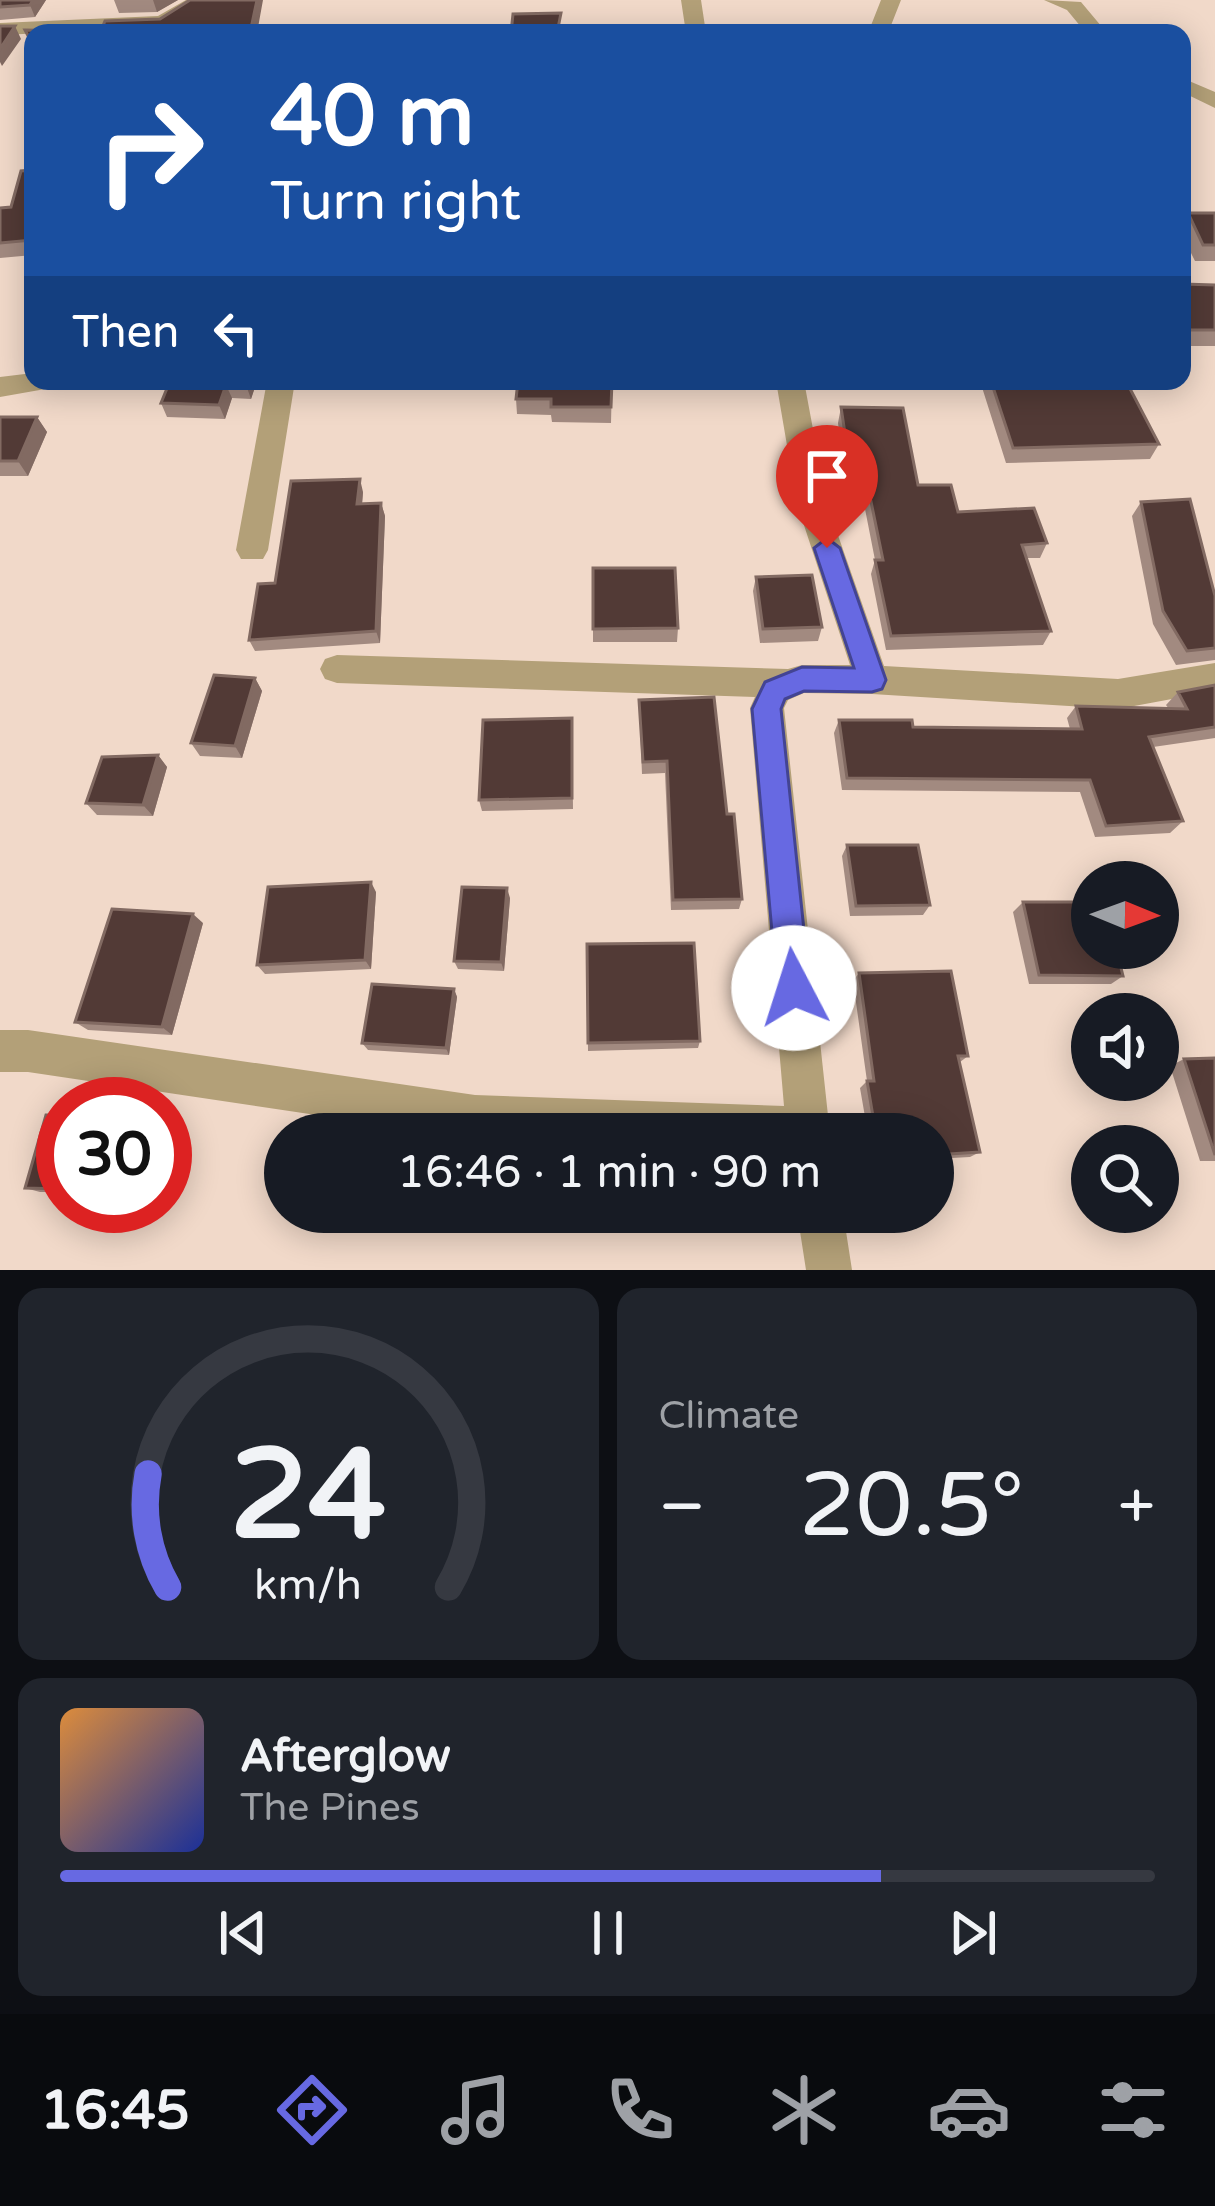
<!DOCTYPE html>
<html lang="en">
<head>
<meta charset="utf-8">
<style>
	:root { --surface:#171b24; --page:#20242c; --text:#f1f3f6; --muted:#9ea1a6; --line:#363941; --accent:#6769e2 }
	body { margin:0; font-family:"Varela Round",sans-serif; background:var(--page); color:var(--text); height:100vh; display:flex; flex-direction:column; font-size:45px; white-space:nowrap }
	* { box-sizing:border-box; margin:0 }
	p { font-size:39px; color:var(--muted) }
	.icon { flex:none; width:66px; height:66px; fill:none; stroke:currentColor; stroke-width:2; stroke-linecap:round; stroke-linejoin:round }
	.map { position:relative; height:1270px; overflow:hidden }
	.panel { display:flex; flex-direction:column; gap:18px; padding:18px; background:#0d0f14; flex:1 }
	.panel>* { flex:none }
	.hud { position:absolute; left:24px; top:24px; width:1167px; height:366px; border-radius:24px; box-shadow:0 6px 30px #0003; background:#1a4fa0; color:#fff; overflow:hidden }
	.needle { width:78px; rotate:91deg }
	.fabs { position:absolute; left:1071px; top:861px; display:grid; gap:24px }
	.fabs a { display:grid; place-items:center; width:108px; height:108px; border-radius:50%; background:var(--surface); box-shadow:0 6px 30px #0003; font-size:60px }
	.speed { position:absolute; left:36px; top:1077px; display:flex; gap:24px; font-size:60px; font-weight:700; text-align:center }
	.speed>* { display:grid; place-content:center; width:156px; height:156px; border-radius:50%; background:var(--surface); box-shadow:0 6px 30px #0003; line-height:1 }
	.speed .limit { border:18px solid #d22; background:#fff; color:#111 }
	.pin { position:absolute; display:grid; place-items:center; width:102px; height:102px; color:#fff; margin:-123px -51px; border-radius:50% 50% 50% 0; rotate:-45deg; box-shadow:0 0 12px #0007 }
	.pin .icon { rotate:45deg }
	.me { position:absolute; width:132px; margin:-66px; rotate:355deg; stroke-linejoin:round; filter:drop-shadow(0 0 9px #0008) }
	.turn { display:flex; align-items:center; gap:42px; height:252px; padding:0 48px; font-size:54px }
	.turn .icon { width:156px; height:156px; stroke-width:2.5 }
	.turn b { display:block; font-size:84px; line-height:102px }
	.then { display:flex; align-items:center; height:114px; padding:0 48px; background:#0003; gap:24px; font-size:45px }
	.big { font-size:90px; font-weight:600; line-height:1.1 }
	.panel .card { flex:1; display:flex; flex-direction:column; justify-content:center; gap:18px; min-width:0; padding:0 42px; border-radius:24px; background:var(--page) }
	.panel .dial { align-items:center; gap:0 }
	.dial svg { height:312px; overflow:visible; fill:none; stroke:var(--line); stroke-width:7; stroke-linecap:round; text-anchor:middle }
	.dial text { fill:var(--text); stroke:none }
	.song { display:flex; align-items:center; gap:36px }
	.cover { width:144px; height:144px; border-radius:18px; background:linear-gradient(135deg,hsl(30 70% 55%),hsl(230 70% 35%)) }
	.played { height:12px; border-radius:6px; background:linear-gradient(90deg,var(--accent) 75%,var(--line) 75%) }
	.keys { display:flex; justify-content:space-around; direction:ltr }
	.heat { display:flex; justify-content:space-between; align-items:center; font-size:66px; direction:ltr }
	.panel .tiles { flex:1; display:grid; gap:18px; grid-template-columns:1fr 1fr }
	.card:last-child { grid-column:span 2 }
	.trip { position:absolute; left:264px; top:1113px; width:690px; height:120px; border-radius:60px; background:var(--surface); box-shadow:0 6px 30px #0003; font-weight:600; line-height:120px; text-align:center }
	.tabs { display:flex; height:192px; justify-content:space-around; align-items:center; background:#090b0e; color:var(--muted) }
	.tabs .icon { width:84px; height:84px }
	.tabs .active { color:var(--accent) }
	.tabs b { font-size:54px; color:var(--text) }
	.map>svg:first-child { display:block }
</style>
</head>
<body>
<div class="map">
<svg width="1215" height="1270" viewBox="0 0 1215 1270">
	<rect width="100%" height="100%" fill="#f1d9c9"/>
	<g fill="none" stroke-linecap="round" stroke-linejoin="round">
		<path fill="#b3a078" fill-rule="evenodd" d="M 186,0 L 210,0 L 162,28 L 0,35 L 0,23 L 158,16 Z
			M 681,0 L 701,0 L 706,33 L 686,33 Z
			M 881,0 L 901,0 L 888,33 L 868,33 Z
			M 1044,0 L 1081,2 L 1107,33 L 1086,33 L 1067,10 Z
			M 1182,78 L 1215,92 L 1215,108 L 1182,92 Z
			M 33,373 L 33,381 L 55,381 L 51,388 L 0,397 L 0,377 Z
			M 267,381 L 295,381 L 268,550 L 263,559 L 241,559 L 236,550 Z
			M 776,381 L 804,381 L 827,504 L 884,666 L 1118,679 L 1215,663 L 1215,691 L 1118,709 L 872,694 L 804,693 L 788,700 L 784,708 L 830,1134 L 444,1134 L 28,1072 L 0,1072 L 0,1030 L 28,1030 L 475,1095 L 784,1106 L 750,708 L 755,697 L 337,683 L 325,679 L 320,669 L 325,659 L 337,655 L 788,669 L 802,665 L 850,665 L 797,504 Z
			M 797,1212 L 843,1212 L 852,1270 L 806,1270 Z"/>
	</g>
	<path fill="#a28a80" d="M 0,0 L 46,0 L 35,17 L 0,20 Z
		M 114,0 L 178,0 L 157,12 L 119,13 Z
		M 33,170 L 33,255 L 0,258 L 0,208 L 11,207 Z
		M 1188,213 L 1215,213 L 1215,261 L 1195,261 L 1182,235 L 1182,224 Z
		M 1182,284 L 1215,285 L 1215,346 L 1182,346 Z
		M 170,381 L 257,381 L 251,399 L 232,398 L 225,419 L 167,417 L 161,403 Z
		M 612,381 L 611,423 L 552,422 L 551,415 L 517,414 L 516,399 Z
		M 980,381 L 1126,381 L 1159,444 L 1150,459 L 1006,463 Z
		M 841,407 L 918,485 L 958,512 L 1047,543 L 1040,558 L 1026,558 L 1051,631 L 1043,645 L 886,650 L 871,574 L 875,560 L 856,463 L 843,463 L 838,423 Z
		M 0,417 L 37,417 L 47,432 L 28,476 L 0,476 Z
		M 363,492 L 362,504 L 381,503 L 385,516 L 380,643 L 255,651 L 249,640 L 275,583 Z
		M 1141,502 L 1215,596 L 1215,660 L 1176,665 L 1153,624 L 1132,516 Z
		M 593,568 L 678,628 L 677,642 L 593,642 Z
		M 756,577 L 822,627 L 818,641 L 760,643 L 753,591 Z
		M 255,678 L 262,691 L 242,758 L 200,756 L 191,743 Z
		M 1215,685 L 1215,738 L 1153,747 L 1183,821 L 1170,833 L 1095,837 L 1080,792 L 842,790 L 834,733 L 839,720 L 913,727 L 1070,729 L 1067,718 L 1076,706 L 1169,709 L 1166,705 L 1178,692 Z
		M 639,700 L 727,814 L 742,899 L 739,909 L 671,910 L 665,773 L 642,774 Z
		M 572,718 L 573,809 L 482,811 L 479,800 Z
		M 158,755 L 167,767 L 153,816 L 97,815 L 86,803 Z
		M 847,845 L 930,905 L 923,915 L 850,916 L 842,856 Z
		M 376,892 L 371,969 L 265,974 L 257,965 Z
		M 510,898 L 504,971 L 458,969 L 454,961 Z
		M 1023,902 L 1123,976 L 1111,984 L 1029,984 L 1013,912 Z
		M 203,923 L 172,1035 L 88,1030 L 75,1022 Z
		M 587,944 L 700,1041 L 698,1048 L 588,1051 Z
		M 859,973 L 968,1056 L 960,1062 L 980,1152 L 970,1157 L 933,1159 L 933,1134 L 868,1134 L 860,1088 L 867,1081 L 853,981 Z
		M 454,989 L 457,997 L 449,1055 L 368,1050 L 362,1043 Z
		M 1215,1058 L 1215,1161 L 1200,1161 L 1170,1066 L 1184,1059 Z
		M 63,1115 L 63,1192 L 40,1192 L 25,1188 Z"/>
	<path fill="#826a62" d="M 33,0 L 46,0 L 35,17 L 30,5 Z
		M 153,0 L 178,0 L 157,12 Z
		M 257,0 L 263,0 L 257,33 L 250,33 Z
		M 15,26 L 21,39 L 2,66 L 0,62 L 0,49 Z
		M 248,381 L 257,381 L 251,399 L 246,385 Z
		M 226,385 L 232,398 L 225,419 L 219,405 Z
		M 37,417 L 47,432 L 28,476 L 18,461 Z
		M 360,479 L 363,492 L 361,517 L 357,504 Z
		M 381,503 L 385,516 L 380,643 L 376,631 Z
		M 255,678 L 262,691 L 242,758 L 235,746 Z
		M 158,755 L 167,767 L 153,816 L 143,805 Z
		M 371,882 L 376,892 L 371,969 L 365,960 Z
		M 507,888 L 510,898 L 504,971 L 501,962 Z
		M 193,914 L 203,923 L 172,1035 L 162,1027 Z
		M 454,989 L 457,997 L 449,1055 L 446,1048 Z"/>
	<path fill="#523a36" stroke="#826a62" stroke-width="3" d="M 0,0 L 33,0 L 30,5 L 0,7 Z
		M 190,0 L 257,0 L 250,33 L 100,33 L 105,21 L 160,19 Z
		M 561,13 L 557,33 L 511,33 L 513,14 Z
		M 0,26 L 15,26 L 0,49 Z
		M 25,30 L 75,31 L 76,33 L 33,33 L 33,45 Z
		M 33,170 L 33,240 L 0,243 L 0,208 L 11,207 L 21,171 Z
		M 1188,213 L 1215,213 L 1215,245 L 1203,245 Z
		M 1182,284 L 1215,285 L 1215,330 L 1182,330 Z
		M 170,381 L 248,381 L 246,385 L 226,385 L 219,405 L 161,403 Z
		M 518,381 L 612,381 L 611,407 L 551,407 L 551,399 L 516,399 Z
		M 991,381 L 1126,381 L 1159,444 L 1013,448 Z
		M 841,407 L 903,408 L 918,485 L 951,485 L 958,512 L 1034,508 L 1047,543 L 1022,545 L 1051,631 L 891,636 L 875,560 L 883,560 L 860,448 L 847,447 Z
		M 0,417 L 37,417 L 18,461 L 0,461 Z
		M 360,479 L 357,504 L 381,503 L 376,631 L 249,640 L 258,584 L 275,583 L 291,481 Z
		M 1190,499 L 1215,596 L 1215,648 L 1187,651 L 1163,611 L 1141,502 Z
		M 593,568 L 675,568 L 678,628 L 593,629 Z
		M 812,575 L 822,627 L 763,629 L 756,577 Z
		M 214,675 L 255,678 L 235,746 L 191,743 Z
		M 1215,685 L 1215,727 L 1149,737 L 1183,821 L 1106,826 L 1090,780 L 847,778 L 839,720 L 912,720 L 913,727 L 1082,729 L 1076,706 L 1187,709 L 1178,692 Z
		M 714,697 L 727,814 L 734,814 L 742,899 L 673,900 L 667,761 L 643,762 L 639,700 Z
		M 572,718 L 572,798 L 479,800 L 483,720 Z
		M 158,755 L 143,805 L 86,803 L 102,757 Z
		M 847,845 L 918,845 L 930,905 L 856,906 Z
		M 371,882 L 365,960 L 257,965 L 268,887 Z
		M 462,887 L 507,888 L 501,962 L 454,961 Z
		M 1023,902 L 1092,902 L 1092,948 L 1116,948 L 1123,976 L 1039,975 Z
		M 112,909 L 193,914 L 162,1027 L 75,1022 Z
		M 694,943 L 700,1041 L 588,1043 L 587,944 Z
		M 951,971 L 968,1056 L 958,1056 L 980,1152 L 933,1155 L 933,1134 L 876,1134 L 867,1081 L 874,1081 L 859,973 Z
		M 372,984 L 454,989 L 446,1048 L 362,1043 Z
		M 1215,1058 L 1215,1155 L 1184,1059 Z
		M 46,1115 L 63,1115 L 63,1189 L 25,1188 Z"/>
	<path fill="#6769e2" stroke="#434493" stroke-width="3" d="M 827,538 L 840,548 L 886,680 L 882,689 L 872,692 L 804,691 L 785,699 L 781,709 L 810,988 L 805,1000 L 794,1005 L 782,1000 L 777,988 L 752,709 L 765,682 L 802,667 L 854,668 L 814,548 Z"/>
</svg>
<div class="fabs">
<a><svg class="needle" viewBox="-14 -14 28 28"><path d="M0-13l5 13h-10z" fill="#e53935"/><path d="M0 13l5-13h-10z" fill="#9ea1a6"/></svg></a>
<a><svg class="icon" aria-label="sound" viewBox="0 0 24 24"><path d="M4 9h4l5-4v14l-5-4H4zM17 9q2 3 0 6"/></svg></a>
<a><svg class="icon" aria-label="search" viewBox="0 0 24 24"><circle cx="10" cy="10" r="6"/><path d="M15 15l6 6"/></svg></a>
</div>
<div class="speed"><div class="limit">30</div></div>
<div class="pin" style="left:827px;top:548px;background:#d93025"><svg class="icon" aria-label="arrive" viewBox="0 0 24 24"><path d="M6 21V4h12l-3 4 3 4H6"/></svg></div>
<svg class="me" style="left:794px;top:988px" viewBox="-20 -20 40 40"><circle r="19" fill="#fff"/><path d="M0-13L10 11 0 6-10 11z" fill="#6769e2"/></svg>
<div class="trip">16:46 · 1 min · 90 m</div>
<div class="hud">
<div class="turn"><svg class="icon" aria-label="right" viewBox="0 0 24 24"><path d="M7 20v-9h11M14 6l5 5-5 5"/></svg><div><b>40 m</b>Turn right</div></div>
<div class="then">Then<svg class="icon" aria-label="left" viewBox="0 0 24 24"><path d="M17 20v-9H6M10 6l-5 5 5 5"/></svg></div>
</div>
</div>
<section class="panel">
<div class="tiles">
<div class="card dial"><svg viewBox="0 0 100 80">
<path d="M14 69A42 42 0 1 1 86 69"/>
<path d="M14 69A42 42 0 0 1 9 40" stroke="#6769e2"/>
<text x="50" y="56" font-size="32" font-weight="700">24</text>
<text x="50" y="72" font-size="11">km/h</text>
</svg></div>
<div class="card"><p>Climate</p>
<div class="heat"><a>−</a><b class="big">20.5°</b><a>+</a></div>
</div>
<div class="card">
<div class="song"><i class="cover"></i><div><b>Afterglow</b><p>The Pines</p></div></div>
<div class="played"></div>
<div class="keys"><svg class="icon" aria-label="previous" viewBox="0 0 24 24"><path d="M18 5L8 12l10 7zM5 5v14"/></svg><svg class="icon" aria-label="pause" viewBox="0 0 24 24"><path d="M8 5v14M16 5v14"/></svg><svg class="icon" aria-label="next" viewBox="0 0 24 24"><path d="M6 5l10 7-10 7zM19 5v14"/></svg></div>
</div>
</div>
</section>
<nav class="tabs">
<b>16:45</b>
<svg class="icon active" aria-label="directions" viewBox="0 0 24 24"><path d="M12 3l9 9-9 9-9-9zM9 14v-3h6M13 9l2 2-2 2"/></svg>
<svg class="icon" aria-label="music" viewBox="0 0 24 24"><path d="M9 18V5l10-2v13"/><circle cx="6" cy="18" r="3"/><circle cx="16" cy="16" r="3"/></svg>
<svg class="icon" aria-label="phone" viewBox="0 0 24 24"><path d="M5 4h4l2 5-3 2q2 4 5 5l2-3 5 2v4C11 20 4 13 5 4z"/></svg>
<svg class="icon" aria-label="climate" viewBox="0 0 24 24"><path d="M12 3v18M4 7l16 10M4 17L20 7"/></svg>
<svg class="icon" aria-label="car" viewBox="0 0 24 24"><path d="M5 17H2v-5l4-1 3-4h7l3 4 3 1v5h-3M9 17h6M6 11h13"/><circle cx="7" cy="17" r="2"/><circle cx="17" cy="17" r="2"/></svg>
<svg class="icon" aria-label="filters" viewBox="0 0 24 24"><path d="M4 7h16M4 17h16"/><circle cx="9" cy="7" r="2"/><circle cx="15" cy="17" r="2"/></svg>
</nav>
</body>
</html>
